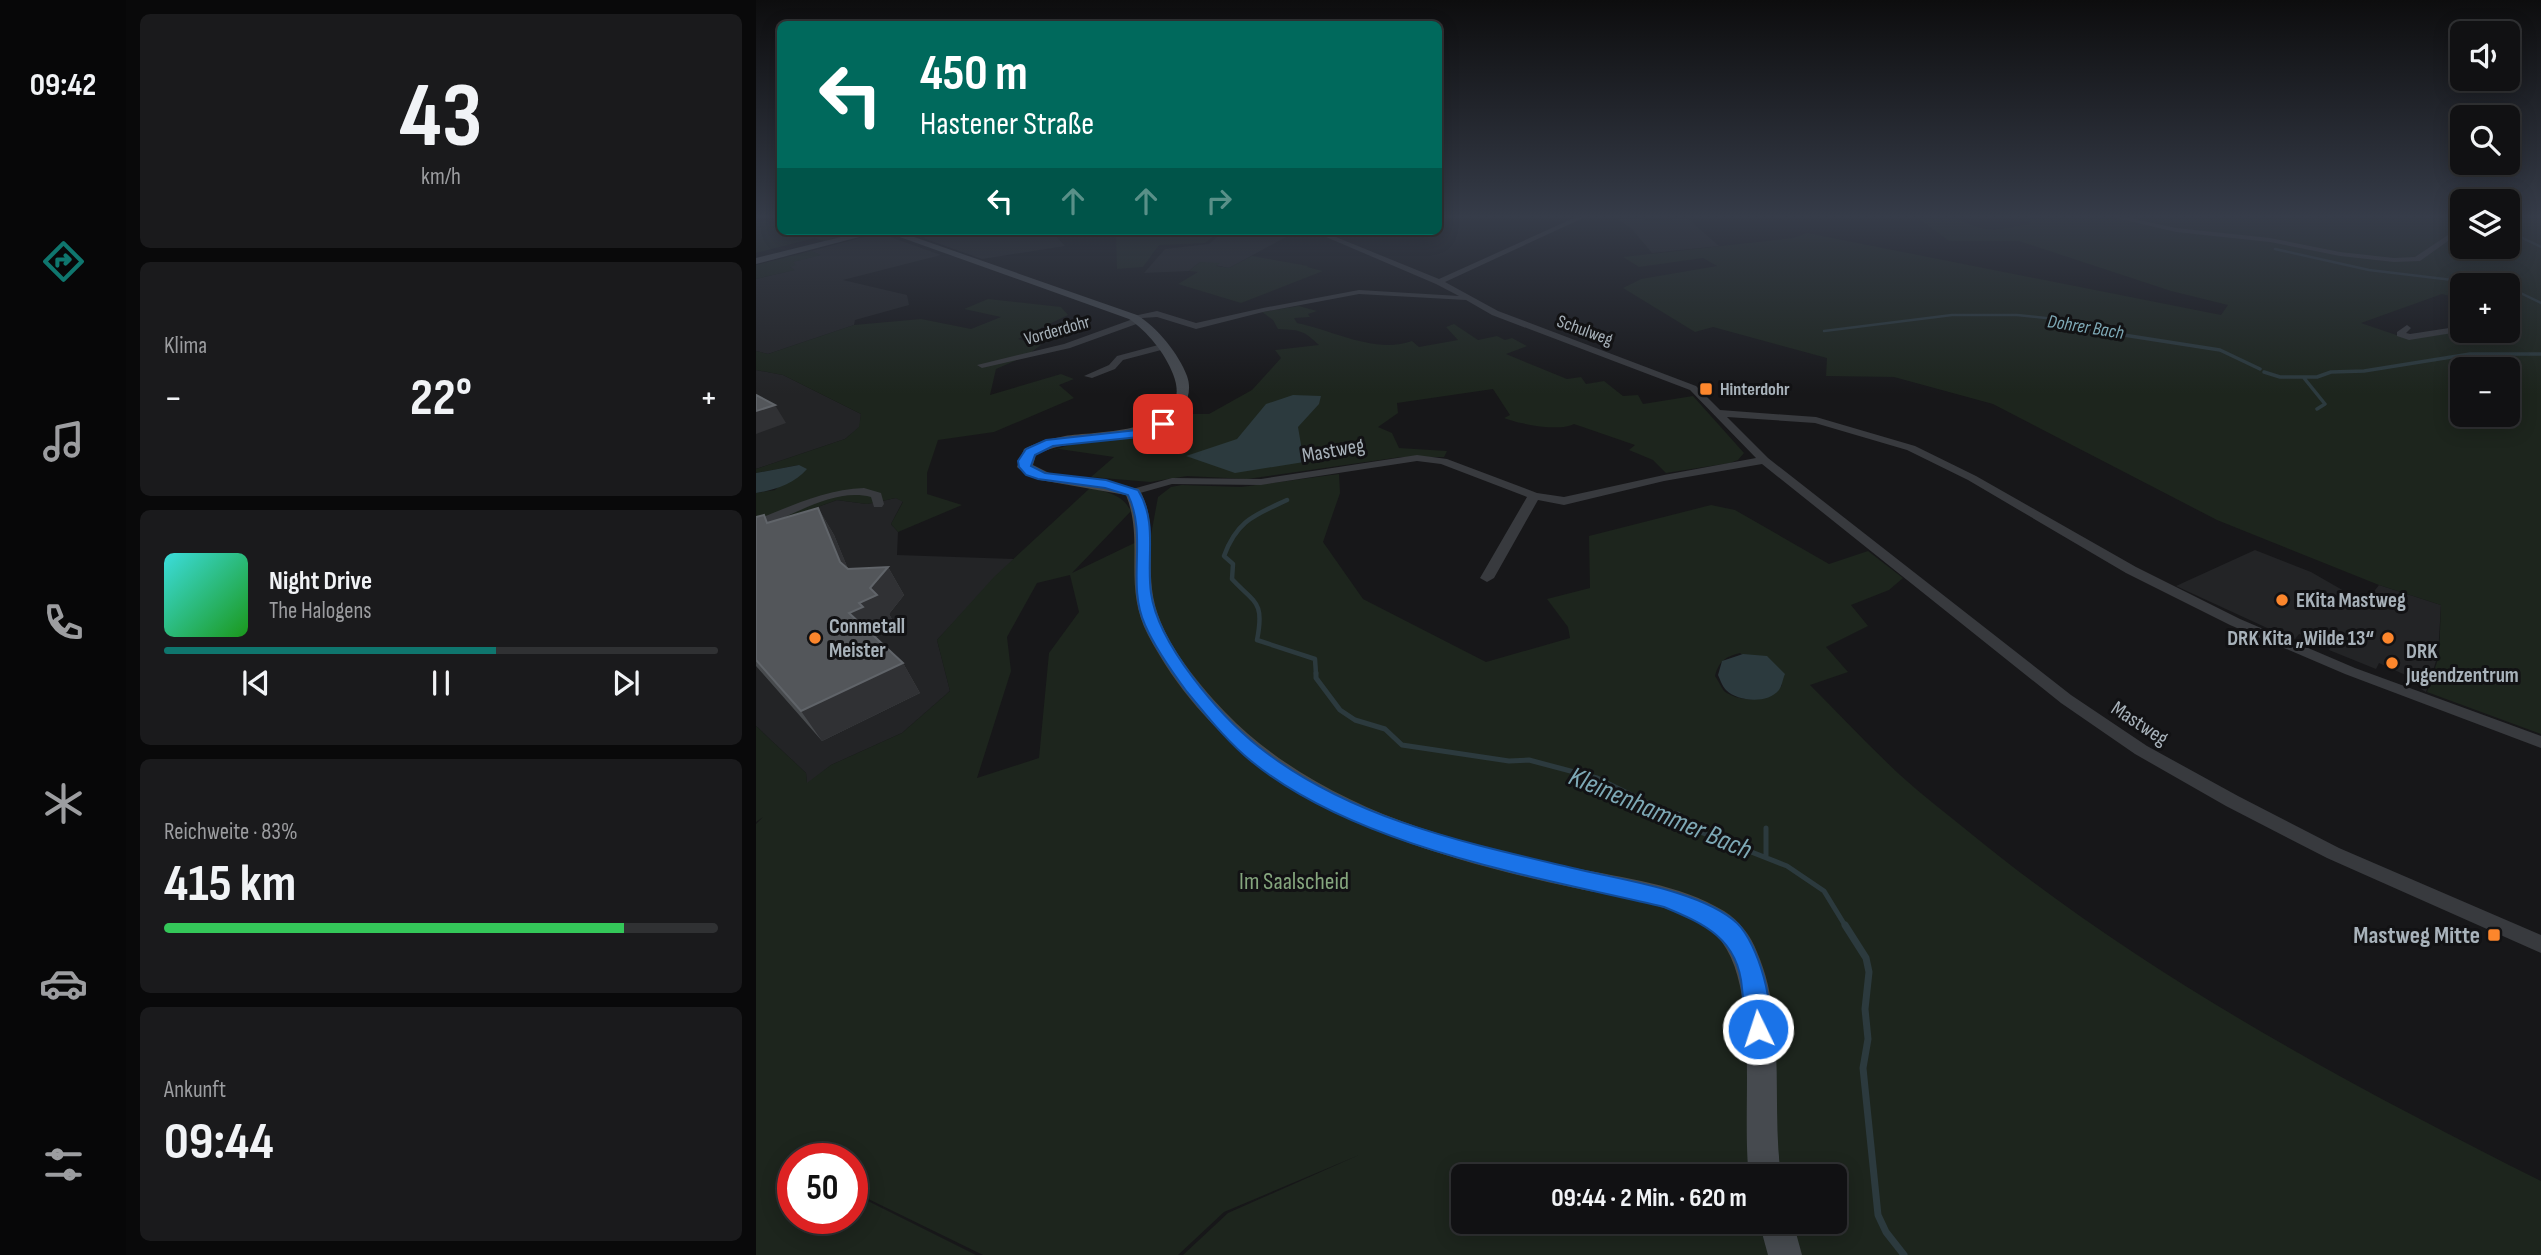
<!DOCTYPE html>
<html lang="de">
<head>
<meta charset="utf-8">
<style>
	:root { --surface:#111113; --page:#1a1a1c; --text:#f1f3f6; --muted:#9c9da0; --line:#303133; --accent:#0f766e }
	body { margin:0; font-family:"Sofia Sans Condensed",sans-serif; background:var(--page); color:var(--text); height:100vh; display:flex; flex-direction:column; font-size:26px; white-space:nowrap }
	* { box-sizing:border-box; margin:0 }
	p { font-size:23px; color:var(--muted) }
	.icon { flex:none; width:38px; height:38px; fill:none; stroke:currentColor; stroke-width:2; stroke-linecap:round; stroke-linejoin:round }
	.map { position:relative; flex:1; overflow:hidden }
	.side { display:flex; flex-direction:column; gap:14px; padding:14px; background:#09090a; width:630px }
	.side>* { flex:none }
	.banner { position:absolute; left:21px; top:21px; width:665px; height:214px; border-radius:10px; box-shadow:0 4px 18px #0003,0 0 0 2px var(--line); background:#00695c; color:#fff; overflow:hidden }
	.buttons { position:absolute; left:1694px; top:21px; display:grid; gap:14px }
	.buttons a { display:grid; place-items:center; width:70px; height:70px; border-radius:10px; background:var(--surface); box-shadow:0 4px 18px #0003,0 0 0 2px var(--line); font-size:35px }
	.speed { position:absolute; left:21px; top:1143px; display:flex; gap:14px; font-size:35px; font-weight:700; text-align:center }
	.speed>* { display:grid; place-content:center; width:91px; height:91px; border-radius:50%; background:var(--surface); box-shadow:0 4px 18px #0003,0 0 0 2px var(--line); line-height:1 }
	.speed .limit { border:10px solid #d22; background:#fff; color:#111 }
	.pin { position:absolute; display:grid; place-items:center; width:60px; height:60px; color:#fff; margin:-30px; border-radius:14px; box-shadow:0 4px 10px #0006 }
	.me { position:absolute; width:77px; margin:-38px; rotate:356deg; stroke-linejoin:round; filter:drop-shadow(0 0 5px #0008) }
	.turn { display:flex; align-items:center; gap:24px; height:147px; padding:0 28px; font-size:32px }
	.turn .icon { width:91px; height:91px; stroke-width:2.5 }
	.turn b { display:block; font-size:49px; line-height:60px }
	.lanes { display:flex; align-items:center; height:66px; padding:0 28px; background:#0003; justify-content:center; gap:35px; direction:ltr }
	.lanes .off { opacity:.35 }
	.big { font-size:52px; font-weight:700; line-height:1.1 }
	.side .card { flex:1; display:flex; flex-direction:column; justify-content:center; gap:10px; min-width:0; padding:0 24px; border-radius:10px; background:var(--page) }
	.side .dial { align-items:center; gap:0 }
	.dial b { font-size:91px; line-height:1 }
	.song { display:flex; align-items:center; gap:21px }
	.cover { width:84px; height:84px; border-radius:10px; background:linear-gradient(135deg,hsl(180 70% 55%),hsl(120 70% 35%)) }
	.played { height:7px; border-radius:4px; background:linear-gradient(90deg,var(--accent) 60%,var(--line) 60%) }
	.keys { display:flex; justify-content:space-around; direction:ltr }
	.heat { display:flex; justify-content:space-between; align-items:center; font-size:38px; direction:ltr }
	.charge { height:10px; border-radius:5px; background:linear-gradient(90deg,#34c759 83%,var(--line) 0) }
	.trip { position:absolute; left:695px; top:1164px; width:396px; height:70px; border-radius:10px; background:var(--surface); box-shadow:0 4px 18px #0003,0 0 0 2px var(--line); font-weight:700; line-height:70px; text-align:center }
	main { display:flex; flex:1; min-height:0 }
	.menu { display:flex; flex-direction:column; width:126px; justify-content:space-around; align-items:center; background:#070708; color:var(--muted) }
	.menu .icon { width:49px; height:49px }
	.menu .active { color:var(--accent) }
	.menu b { font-size:32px; color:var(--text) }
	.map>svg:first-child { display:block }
</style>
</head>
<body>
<main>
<nav class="menu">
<b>09:42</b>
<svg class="icon active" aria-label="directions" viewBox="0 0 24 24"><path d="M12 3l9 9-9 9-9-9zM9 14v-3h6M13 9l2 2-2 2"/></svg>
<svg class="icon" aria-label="music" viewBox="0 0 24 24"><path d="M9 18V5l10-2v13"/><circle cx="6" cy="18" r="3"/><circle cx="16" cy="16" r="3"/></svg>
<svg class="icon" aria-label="phone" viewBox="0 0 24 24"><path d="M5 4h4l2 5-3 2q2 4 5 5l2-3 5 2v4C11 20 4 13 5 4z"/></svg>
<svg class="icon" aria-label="climate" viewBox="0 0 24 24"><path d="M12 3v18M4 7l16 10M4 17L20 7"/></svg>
<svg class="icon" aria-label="car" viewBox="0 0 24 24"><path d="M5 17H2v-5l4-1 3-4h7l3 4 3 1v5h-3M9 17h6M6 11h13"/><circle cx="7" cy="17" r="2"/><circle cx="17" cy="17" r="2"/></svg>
<svg class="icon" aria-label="filters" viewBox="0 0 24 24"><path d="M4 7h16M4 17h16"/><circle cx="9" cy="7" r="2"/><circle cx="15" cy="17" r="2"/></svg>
</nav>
<section class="side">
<div class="card dial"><b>43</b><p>km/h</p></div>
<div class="card"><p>Klima</p>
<div class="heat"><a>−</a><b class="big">22°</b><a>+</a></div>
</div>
<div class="card">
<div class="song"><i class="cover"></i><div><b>Night Drive</b><p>The Halogens</p></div></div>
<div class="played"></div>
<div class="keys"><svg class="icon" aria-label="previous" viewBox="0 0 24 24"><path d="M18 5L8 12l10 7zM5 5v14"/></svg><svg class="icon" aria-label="pause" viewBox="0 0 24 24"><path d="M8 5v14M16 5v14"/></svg><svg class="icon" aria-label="next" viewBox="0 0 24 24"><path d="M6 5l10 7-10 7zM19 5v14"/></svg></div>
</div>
<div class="card"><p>Reichweite · 83%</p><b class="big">415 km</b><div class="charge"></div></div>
<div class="card"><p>Ankunft</p><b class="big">09:44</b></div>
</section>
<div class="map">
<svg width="1785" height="1255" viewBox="0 0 1785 1255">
	<rect width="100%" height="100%" fill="#171719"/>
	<path fill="#232426" d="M 861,218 L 888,218 L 890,221 L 931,218 L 963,246 L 896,253 L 876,229 Z
		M 248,231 L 295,231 L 309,246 L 226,259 L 167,238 L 177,234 Z
		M 468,231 L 541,231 L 473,268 L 444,262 L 433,271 L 388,273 L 409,249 L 453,244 Z
		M 123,233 L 185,255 L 87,280 L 151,295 L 153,305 L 99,320 L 98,325 L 12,354 L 0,351 L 0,279 L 38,270 L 33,266 L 36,262 L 64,255 L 55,251 Z
		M 0,370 L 27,375 L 105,414 L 104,427 L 89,439 L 0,469 Z
		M 140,498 L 147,501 L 135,524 L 142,532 L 141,555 L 258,559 L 181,640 L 194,691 L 146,733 L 75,765 L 51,784 L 50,773 L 0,726 L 0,529 L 81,500 L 111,504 Z
		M 1499,550 L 1555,572 L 1609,603 L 1623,585 L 1685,605 L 1682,655 L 1670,692 L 1665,689 L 1667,683 L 1623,663 L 1620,669 L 1573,650 L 1576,644 L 1543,634 L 1539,639 L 1522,633 L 1420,586 Z"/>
	<path fill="#1d251d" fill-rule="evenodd" d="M 1162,218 L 1199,218 L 1223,228 L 1239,230 L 1274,224 L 1270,218 L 1700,218 L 1706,219 L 1706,247 L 1752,247 L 1752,218 L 1785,218 L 1785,734 L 1671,692 L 1683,656 L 1685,605 L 1623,585 L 1461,520 L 1237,404 L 1138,377 L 1070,376 L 1071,358 L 957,327 L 939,332 L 867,288 L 885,279 L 961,266 L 947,258 L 883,267 L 867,257 L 1037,238 L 1051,233 L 1465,315 L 1472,305 L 1415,291 L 1263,241 L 1193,241 ZM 1706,285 L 1752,285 L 1752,331 L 1711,331 L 1652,339 L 1605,323 L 1686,294 L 1706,299 ZM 1706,369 L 1752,369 L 1752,415 L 1706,415 Z
		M 10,221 L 16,224 L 24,223 L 24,231 L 109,231 L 68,241 L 59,238 L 0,253 L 0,222 Z
		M 414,231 L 427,235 L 464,231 L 449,243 L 403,245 L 387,267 L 361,269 L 360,237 Z
		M 55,251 L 65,255 L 37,262 L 40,265 L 34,267 L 39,270 L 0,279 L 0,265 Z
		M 496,256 L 552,266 L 551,267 L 567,271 L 485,303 L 422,284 L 442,272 L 433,271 L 444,262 L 464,263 L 460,266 L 473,268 Z
		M 232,299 L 305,307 L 312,315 L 262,339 L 285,345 L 270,356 L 240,369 L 234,395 L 305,374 L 318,379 L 303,385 L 318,398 L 238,432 L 182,440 L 171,473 L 171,494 L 206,505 L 142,532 L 135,524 L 147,502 L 140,498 L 111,504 L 81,500 L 0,529 L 0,493 L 19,490 L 43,465 L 0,473 L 0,469 L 89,439 L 103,427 L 105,414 L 27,375 L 0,370 L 0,351 L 12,354 L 98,325 L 165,319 L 215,329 L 245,317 L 208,309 Z
		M 543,306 L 561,311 L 552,314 L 554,317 L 538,318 L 541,323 C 579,331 619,354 656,341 L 663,347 L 702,340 L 690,327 L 698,324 L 722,340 L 741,336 L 749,340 L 756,338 L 771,346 L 750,354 L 811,379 L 825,377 L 830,384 L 848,381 L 867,396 L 882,395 L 887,404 L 937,396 L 988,453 L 982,460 L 974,463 L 910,473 L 897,460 L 873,450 L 879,445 L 818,424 C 804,432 763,424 748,418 L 754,415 L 737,389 L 641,403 L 642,413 L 622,427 L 636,433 L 643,448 L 691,451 L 688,457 L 645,457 L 491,479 L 431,476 L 394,482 L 335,477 L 358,457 L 303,449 L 293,451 L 314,445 L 392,436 L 407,430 L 430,414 L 453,414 L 496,390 L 525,358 L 519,350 L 563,345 C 548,331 546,330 522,329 L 517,320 L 506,312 Z
		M 583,474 L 584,493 L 567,542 L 607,599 L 730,662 L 814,638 L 812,627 L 791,599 L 834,588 L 833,536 L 955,505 L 979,510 L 1073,564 L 1112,551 L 1147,578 L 1133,590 L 1095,605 L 1112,626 L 1070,647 L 1092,672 L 1054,685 C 1084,715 1113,746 1144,775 C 1166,795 1190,813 1213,832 C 1386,974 1586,1081 1785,1181 L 1785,1255 L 427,1255 L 472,1213 L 603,1155 L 468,1212 L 422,1255 L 227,1255 L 96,1191 L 96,1158 L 38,1158 L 37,1218 L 96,1218 L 96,1193 L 220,1255 L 0,1255 L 0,824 L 7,817 L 0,822 L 0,726 L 50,773 L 51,783 L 75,765 L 146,733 L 194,691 L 181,640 L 238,577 L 334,488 C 351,492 366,494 375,511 L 316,573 L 395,535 L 402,497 L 415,487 L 426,485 L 485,487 ZM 314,575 L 323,612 L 293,653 L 283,758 L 221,778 L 255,671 L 251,637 L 281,583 ZM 984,653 L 1026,685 C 1015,701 985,704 968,691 C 965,687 962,680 959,676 C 963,661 969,657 984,653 ZM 707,1176 L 1078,1176 L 1078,1222 L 707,1222 Z"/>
	<path fill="#2c3a3e" d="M 537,395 L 565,396 L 563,404 L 542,427 L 548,462 L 479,473 L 430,456 L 481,439 L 510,404 Z
		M 43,465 L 51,469 C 38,484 19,490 0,493 L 0,473 Z
		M 987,654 L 1011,656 L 1029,674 C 1027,678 1026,686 1023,690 C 1012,704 982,702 970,690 C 966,686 964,679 962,675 L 966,661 Z"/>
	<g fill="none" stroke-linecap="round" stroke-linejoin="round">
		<path stroke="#2c3a3e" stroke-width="2.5" d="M 1752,225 L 1760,227
			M 1752,231 L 1785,247
			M 1519,249 L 1613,270 L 1730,284
			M 1752,287 L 1785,303
			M 1068,331 L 1196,315 L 1261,315 L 1308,320 L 1334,330 L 1355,333"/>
		<path stroke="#2c3a3e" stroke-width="3.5" d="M 1342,331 L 1464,350 L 1504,369
			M 1508,372 L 1524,377 L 1561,377 L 1575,372 L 1608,371 L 1714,354 L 1785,354
			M 1548,378 L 1569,404 L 1561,409"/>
		<path stroke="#2c3a3e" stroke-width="4.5" d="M 531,500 C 499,515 481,520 468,556 L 477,564 L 476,579 C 498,603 509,600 501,640 L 559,659 L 560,674"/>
		<path stroke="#2c3a3e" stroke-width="5" d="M 560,673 L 560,678 L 584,710 L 599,720 L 629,729 L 646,745 L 753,761 L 773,760 L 841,778 L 910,812 L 922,814 L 947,833 L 1031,866 L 1068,891 L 1090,927
			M 1010,828 L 1010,856"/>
		<path stroke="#2c3a3e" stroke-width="7" d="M 1089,925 L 1110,958 L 1113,972 L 1109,1009 L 1112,1039 L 1107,1068 L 1122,1215 L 1130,1232 L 1148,1255"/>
		<path fill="#383a3e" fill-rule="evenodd" d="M 818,218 L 827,218 L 689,282 L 742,311 L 940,386 L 964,410 L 1060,417 L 1159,446 L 1220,476 L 1380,567 L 1484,619 L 1599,668 L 1785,736 L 1785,748 L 1589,674 L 1474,625 L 1370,573 L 1212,480 L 1151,450 L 1059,423 L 971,417 L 1012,458 L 1315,695 L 1391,746 L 1482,796 L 1583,848 L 1785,935 L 1785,953 L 1571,858 L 1470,806 L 1379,754 L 1305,703 L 1006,464 L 908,481 L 808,505 L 782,500 L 738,578 L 731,582 L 724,578 L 771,497 L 685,464 L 661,461 L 505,485 L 416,484 L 377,495 L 371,492 L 373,490 L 416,478 L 505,479 L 661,455 L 691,459 L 781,493 L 808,497 L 908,475 L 1000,458 L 934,390 L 736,315 L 710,300 L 603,294 L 507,312 L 440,329 L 401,317 L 386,318 L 386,322 L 314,348 L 226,368 L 221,365 L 308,344 L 377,319 L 373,317 L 401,311 L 440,323 L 507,308 L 603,290 L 703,296 L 680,284 L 556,231 L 565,231 L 683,279 Z
			M 1360,218 L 1374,218 L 1420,228 L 1514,238 L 1584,252 L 1638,258 L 1659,257 L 1704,227 L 1706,226 L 1706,231 L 1664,261 L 1638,262 L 1584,256 L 1514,242 L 1420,232 Z
			M 177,231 L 218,231 L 215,233 L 142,237 L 139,235 Z
			M 1755,313 L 1759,316 L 1752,319 L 1752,314 Z
			M 1651,325 L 1655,328 L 1650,333 L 1654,334 L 1706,326 L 1706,331 L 1709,331 L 1653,340 L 1641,336 L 1641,332 Z
			M 406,344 L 410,347 L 409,349 L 367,360 L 359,369 L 336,378 L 328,376 L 353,365 L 361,356 Z
			M 108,488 L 125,493 L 128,504 L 126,507 L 118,507 L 115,497 C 76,487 36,518 0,528 L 0,520 C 35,506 70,489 108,488 Z"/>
		<path fill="#464a4f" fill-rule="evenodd" d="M 109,231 L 126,231 L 0,264 L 0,258 Z
			M 127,231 L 141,231 L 381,315 C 401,327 423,354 431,376 C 435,387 433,398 427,407 C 396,456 326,430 280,455 L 277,465 L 293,473 L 383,489 C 401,519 392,555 396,589 C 401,635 439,680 469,712 C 521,766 592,803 662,827 C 713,844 766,857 818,868 C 868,878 923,884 968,911 C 983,920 995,936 1001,952 C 1031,1021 1015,1103 1025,1176 L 993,1176 C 985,1111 1004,994 966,942 C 940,906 860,897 819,888 C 650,852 478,798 392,635 C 366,585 389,542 370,495 L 284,480 L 272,476 L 261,467 L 268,449 C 282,442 294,439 309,436 C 342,431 441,434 417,374 C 409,353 391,331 373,319 Z
			M 1003,1222 L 1037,1222 L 1046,1255 L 1012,1255 Z"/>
	</g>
	<path fill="#484b4e" d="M 62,508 L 78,535 L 92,569 L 132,567 L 148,595 L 133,614 L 138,623 L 121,631 L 124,635 L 120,637 L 147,663 L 164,693 L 66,741 L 0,666 L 0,517 L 13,523 Z"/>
	<path fill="#303134" d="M 19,405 L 30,423 L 0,434 L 0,411 Z
		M 62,508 L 78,535 L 101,590 L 84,562 Z
		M 132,567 L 148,595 L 133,614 L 138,623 L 121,631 L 124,635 L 111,641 L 93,613 L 103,603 Z
		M 147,663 L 164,693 L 66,741 L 45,711 Z"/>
	<path fill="#53565a" stroke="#606469" stroke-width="2" d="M 0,395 L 19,405 L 0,411 Z
		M 62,508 L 84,562 L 92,569 L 132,567 L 114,588 L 121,595 L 103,603 L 107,607 L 93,613 L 147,663 L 45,711 L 0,660 L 0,517 L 8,515 L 11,523 Z"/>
	<linearGradient id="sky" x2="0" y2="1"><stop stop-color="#0d0d0e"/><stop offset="0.55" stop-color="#363c49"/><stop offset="1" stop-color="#363c49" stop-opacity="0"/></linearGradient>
	<rect width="1785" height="394" fill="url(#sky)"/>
	<path fill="#1a73e8" stroke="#114b97" stroke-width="2" d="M 403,422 L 413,424 L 383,437 L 297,446 L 279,455 L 275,466 L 289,473 L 350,480 L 382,490 C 402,522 390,558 395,593 C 402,644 463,715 503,747 C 594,819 710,843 821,869 C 866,880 946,891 981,923 C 1002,943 1022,1010 1010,1037 L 1002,1040 L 993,1037 C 987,1022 988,1004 986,988 C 982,939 949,924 908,907 C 777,876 592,846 488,755 C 467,736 449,714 431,692 C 416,672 399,648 389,625 C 370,583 392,536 372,495 L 349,488 L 282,479 L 270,475 L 263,467 L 262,461 L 270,449 L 290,440 L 381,430 Z"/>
	<g fill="#fc862c" stroke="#121214" stroke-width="2.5">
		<rect x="943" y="382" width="14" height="14" rx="3.5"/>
		<circle cx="1526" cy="600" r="7"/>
		<circle cx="59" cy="638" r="7"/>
		<circle cx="1632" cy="638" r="7"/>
		<circle cx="1636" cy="663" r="7"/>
		<rect x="1731" y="928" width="14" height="14" rx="3.5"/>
	</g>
	<g text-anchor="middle" stroke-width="6" stroke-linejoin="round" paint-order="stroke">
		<g font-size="18" fill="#a8b2ba" stroke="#121214">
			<text transform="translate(301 330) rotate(-16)" y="6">Vorderdohr</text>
			<text transform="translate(829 330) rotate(20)" y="6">Schulweg</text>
		</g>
		<g font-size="18" font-weight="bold" fill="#a8b2ba" stroke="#121214" text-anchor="start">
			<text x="964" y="395">Hinterdohr</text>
		</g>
		<g font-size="19" font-style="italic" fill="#7ea9b6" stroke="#121214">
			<text transform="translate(1330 326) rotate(9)" y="7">Dohrer Bach</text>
		</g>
		<g font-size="21" fill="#a8b2ba" stroke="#121214">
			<text transform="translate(577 450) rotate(-10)" y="7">Mastweg</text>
			<text transform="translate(1384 723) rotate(33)" y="7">Mastweg</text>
		</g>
		<g font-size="21" font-weight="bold" fill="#a8b2ba" stroke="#121214" text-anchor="start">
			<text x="1540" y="607">EKita Mastweg</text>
			<text x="73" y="633">Conmetall<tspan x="73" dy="24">Meister</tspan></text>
			<text x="1618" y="645" text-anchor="end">DRK Kita „Wilde 13“</text>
			<text x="1650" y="658">DRK<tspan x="1650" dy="24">Jugendzentrum</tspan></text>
		</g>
		<g font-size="24" fill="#85a67e" stroke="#121214">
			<text x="538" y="889">Im Saalscheid</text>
		</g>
		<g font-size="24" font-weight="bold" fill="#a8b2ba" stroke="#121214" text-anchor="end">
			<text x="1724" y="943">Mastweg Mitte</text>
		</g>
		<g font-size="28" font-style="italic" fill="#7ea9b6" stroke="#121214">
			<text transform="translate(905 812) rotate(23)" y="10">Kleinenhammer Bach</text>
		</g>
	</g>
</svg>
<div class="buttons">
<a><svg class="icon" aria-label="sound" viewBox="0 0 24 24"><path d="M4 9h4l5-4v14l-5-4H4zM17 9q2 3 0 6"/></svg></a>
<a><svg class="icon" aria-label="search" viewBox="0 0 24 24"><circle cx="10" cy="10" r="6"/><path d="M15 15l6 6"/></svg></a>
<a><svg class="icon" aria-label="layers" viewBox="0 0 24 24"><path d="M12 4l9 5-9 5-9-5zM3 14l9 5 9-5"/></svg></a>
<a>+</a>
<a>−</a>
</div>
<div class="speed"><div class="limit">50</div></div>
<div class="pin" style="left:407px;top:424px;background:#d93025"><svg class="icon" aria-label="arrive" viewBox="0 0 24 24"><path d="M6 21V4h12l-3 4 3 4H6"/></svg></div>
<svg class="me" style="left:1002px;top:1029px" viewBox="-20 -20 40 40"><circle r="17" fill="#1a73e8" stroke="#fff" stroke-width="3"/><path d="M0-11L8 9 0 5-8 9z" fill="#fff"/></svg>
<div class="trip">09:44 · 2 Min. · 620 m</div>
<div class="banner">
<div class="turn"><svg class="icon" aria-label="left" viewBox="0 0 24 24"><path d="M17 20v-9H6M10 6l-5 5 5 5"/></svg><div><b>450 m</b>Hastener Straße</div></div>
<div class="lanes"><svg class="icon" aria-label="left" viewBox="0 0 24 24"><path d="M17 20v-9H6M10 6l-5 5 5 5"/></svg><svg class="icon off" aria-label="ahead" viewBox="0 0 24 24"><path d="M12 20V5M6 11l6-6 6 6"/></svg><svg class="icon off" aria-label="ahead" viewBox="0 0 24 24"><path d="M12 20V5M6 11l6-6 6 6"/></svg><svg class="icon off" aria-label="right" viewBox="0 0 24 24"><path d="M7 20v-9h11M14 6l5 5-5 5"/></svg></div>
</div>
</div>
</main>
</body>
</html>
